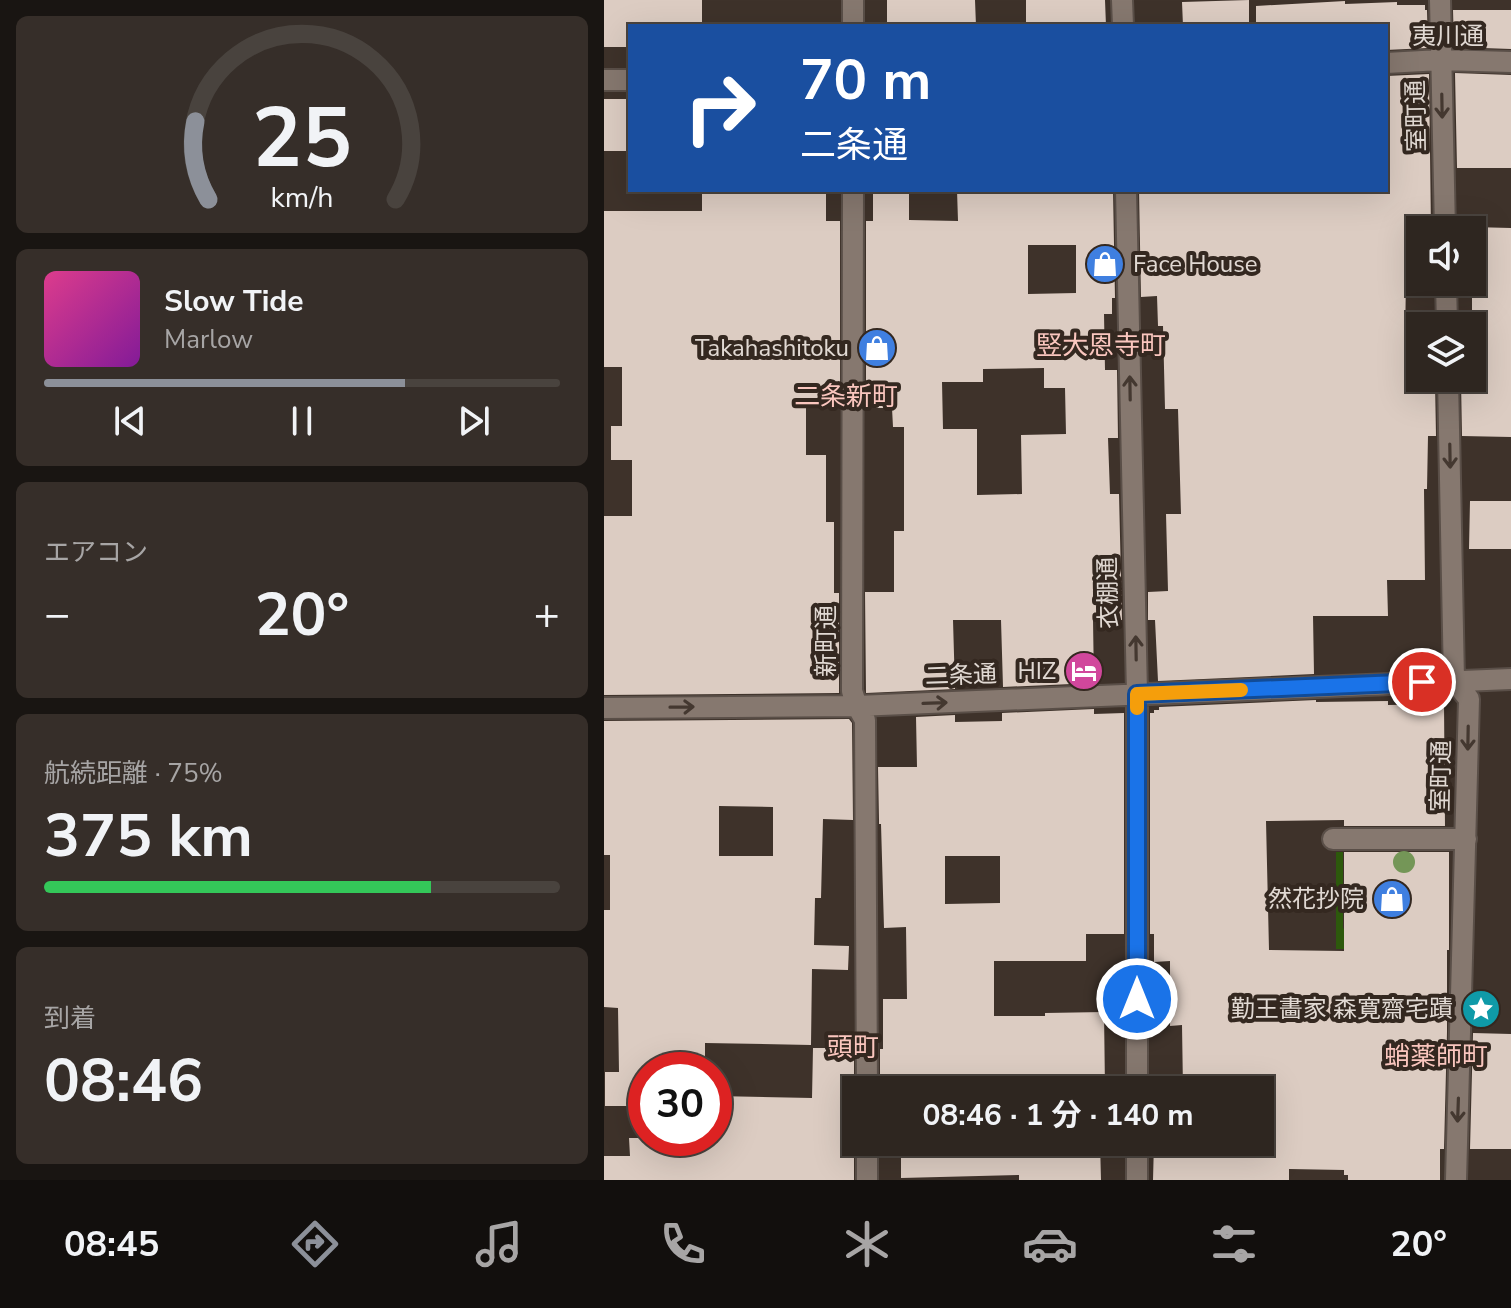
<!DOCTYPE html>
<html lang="ja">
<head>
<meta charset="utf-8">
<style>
	:root { --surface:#2e2620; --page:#362e29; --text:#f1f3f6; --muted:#a7a5a5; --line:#49433e; --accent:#8c9099 }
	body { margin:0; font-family:"Nunito Sans","Noto Sans JP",sans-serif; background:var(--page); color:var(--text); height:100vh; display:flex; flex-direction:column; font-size:30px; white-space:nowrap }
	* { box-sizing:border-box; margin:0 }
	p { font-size:26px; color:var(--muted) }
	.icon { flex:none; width:44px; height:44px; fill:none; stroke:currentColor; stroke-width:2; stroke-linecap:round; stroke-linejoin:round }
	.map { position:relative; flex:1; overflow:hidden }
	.drawer { display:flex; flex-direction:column; gap:16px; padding:16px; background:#191512; width:604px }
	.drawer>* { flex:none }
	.guide { position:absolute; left:24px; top:24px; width:760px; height:168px; border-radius:0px; box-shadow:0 8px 32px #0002,0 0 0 2px var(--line); background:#1a4fa0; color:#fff; overflow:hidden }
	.fabs { position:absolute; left:802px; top:216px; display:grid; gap:16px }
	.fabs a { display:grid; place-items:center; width:80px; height:80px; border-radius:0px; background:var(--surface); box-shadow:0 8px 32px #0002,0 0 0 2px var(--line); font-size:40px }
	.speed { position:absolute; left:24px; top:1052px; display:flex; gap:16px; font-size:40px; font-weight:700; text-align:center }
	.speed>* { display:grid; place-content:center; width:104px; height:104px; border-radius:50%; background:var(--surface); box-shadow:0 8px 32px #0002,0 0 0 2px var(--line); line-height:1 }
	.speed .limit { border:12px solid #d22; background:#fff; color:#111 }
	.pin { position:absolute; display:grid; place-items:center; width:68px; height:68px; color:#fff; margin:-34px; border:4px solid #fff; border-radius:50%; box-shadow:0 2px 8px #0007 }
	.me { position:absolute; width:88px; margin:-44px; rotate:0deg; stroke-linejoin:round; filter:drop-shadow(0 0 6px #0008) }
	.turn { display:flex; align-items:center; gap:28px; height:168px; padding:0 40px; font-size:36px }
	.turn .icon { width:104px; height:104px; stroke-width:2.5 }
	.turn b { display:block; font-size:56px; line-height:68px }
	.big { font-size:60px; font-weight:700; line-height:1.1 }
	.drawer .tile { flex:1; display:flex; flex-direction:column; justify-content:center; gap:12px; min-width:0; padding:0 28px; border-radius:12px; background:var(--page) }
	.drawer .dial { align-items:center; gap:0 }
	.dial svg { height:208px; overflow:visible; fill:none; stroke:var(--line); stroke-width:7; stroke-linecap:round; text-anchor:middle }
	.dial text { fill:var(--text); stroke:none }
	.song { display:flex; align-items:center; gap:24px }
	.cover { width:96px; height:96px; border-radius:12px; background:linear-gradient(135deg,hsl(330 70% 55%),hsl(290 70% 35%)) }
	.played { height:8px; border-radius:4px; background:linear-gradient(90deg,var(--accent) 70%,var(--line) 70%) }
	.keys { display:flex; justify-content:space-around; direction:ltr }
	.heat { display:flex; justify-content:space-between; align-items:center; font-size:44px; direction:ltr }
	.charge { height:12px; border-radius:6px; background:linear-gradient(90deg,#34c759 75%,var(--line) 0) }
	.trip { position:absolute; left:238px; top:1076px; width:432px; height:80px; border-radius:0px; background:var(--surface); box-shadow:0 8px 32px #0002,0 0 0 2px var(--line); font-weight:700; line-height:80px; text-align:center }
	.tabs { display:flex; height:128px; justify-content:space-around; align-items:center; background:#120f0d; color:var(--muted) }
	.tabs .icon { width:56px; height:56px }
	.tabs .on { color:var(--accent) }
	.tabs b { font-size:36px; color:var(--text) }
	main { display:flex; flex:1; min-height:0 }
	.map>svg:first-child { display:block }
</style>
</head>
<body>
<main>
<section class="drawer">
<div class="tile dial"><svg viewBox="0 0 100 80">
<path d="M14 69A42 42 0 1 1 86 69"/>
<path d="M14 69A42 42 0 0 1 9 39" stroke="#8c9099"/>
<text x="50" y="56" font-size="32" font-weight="700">25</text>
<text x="50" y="72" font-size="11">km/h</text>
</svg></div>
<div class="tile">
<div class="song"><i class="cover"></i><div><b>Slow Tide</b><p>Marlow</p></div></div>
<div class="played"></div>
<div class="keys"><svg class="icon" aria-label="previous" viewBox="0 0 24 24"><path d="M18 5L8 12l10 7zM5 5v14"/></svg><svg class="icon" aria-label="pause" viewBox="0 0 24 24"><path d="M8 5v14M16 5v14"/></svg><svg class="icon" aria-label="next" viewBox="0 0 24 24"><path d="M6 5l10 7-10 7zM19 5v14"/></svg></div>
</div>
<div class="tile"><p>エアコン</p>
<div class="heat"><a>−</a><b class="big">20°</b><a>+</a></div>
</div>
<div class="tile"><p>航続距離 · 75%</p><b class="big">375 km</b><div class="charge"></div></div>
<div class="tile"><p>到着</p><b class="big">08:46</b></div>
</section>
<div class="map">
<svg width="907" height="1180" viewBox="0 0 907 1180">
	<rect width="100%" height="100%" fill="#3e322a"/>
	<path fill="#2d590c" d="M 732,852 L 739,852 L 739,928 L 761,949 L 732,949 Z"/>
	<path fill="#dcccc2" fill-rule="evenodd" d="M 0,0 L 98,0 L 98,26 L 26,26 L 26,47 L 0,47 Z
		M 283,0 L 371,0 L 372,26 L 283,26 Z
		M 422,0 L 501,0 L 502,26 L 422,26 Z
		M 645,0 L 645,26 L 579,26 L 578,2 Z
		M 741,1 L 741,4 L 793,2 L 793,5 L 821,5 L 821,10 L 823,10 L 824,48 L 782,50 L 782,26 L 652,26 L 652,6 Z
		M 849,10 L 907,10 L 907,49 L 850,47 Z
		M 851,73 L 907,75 L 907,168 L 853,168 Z
		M 825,74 L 827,230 L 816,230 L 816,278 L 802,278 L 801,341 L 816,341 L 816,380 L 831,381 L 832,436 L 824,436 L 823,489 L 820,489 L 821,580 L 783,580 L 784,616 L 709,616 L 710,674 L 554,681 L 551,620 L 544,620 L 544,592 L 564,591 L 562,514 L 577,514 L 574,409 L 561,409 L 559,326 L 554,326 L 553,296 L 537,297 L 535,190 L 782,190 L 782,76 Z
		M 0,99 L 26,99 L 26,151 L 0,151 Z
		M 98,190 L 222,192 L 222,221 L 236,221 L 236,401 L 202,401 L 202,455 L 222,455 L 222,522 L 230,522 L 230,593 L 235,593 L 235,693 L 0,695 L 0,516 L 28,516 L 28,460 L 7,460 L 7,426 L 18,426 L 18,367 L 0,367 L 0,211 L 98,211 Z
		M 269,190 L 305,190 L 305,220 L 354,221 L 353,190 L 509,190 L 511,298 L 508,298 L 508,314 L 500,314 L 501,370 L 513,370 L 514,438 L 504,438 L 506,494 L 515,494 L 518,620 L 489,620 L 490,683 L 399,687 L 397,620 L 349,620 L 351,689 L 262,693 L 261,592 L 290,592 L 290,531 L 300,531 L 300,427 L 289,427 L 288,408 L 272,408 L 272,401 L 262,401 L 262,221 L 269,221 ZM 424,245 L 472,245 L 472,293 L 424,294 ZM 440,368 L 440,388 L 461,388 L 462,434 L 417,435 L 418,494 L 373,495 L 373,429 L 339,429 L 338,382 L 379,382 L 379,369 Z
		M 868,227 L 907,228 L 907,437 L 858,436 L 857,381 L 868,382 Z
		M 866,501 L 907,501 L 907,549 L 865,549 Z
		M 712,700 L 712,702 L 784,701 L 784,705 L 840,704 L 841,826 L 740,826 L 740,820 L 662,821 L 665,950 L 740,951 L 740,852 L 845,852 L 845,950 L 843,950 L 843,1032 L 840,1149 L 836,1149 L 836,1180 L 744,1180 L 744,1175 L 740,1175 L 740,1170 L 685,1169 L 685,1180 L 549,1180 L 550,1142 L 662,1142 L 662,1090 L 579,1090 L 578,1025 L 566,1026 L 566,961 L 550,962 L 550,934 L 546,934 L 546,713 L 550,713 L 550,710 L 555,710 L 555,707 Z
		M 490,709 L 490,714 L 520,713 L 520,934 L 482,934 L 482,961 L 390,961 L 390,1016 L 441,1016 L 441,1013 L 500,1012 L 501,1088 L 312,1090 L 312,1074 L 276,1075 L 276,1049 L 279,1049 L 279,999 L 303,999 L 302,927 L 280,928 L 277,824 L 275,824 L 275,820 L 274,767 L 313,767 L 312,717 L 351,715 L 351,722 L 398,721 L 398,713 ZM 341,856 L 396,856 L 396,903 L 341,904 Z
		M 245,719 L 248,723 L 249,820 L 219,819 L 217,898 L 211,898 L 210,945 L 245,946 L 244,970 L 208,969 L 207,1045 L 101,1043 L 101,1070 L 42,1070 L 42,1106 L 1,1106 L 1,1072 L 15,1072 L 14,1008 L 0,1007 L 0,910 L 6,910 L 6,855 L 0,855 L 0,721 ZM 115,806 L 169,807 L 169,856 L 115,856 Z
		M 869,1033 L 907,1034 L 907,1149 L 866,1149 Z
		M 209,1048 L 250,1048 L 250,1075 L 247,1076 L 246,1132 L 250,1132 L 250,1180 L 0,1180 L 0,1156 L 26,1156 L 25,1138 L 110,1138 L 110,1122 L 112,1122 L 112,1096 L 208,1098 Z
		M 297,1142 L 395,1142 L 395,1147 L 462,1147 L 462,1142 L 496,1142 L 497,1180 L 415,1180 L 415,1175 L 297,1178 Z"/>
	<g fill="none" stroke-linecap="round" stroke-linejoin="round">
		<g stroke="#5a4f48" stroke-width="24">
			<path id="minor" d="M 518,0 L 519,26
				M 836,0 L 841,230
				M 249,26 L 249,0
				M 782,63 L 837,60 L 907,62
				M 0,80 L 26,80
				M 249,190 L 248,691 L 253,706 L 261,720 L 263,1090
				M 522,190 L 533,694 L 533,1090
				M 842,282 L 843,326
				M 844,378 L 850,681 L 865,699 L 852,1180
				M 0,708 L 253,706 L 907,679
				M 729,839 L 862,839
				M 263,1142 L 263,1180
				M 533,1142 L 533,1180"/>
		</g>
		<use href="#minor" stroke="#86786f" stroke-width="20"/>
	</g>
	<circle fill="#749657" cx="800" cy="862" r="11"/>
	<defs><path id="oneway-shaft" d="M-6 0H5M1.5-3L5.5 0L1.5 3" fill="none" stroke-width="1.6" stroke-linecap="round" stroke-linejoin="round" transform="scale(2)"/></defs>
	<g stroke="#443830">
		<use href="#oneway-shaft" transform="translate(838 106) rotate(89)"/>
		<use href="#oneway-shaft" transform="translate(526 388) rotate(-91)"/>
		<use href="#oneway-shaft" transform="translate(846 456) rotate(89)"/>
		<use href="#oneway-shaft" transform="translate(532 648) rotate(-91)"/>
		<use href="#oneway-shaft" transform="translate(331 703) rotate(-2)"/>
		<use href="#oneway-shaft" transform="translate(78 707) rotate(-1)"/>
		<use href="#oneway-shaft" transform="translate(864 738) rotate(91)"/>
		<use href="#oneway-shaft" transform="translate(854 1110) rotate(92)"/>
	</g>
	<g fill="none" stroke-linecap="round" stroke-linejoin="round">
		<g stroke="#114b97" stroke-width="20">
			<path id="route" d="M 533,999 L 533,694 L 818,682"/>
		</g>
		<use href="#route" stroke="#1a73e8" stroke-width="14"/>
		<path stroke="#f59e0b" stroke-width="14" d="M 533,708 L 533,694 L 637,690"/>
	</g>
	<defs>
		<g id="shop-disc" transform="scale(2)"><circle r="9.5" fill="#3f7fe0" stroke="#342820"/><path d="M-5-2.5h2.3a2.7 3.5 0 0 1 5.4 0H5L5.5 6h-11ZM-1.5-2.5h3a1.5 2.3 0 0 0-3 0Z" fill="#fff"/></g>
		<g id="hotel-disc" transform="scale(2)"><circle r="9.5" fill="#d1479c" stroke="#342820"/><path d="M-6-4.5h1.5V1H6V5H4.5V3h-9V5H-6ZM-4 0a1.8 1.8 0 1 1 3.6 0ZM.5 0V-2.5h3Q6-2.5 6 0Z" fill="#fff"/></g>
		<g id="sight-disc" transform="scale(2)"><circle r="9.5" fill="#0f9aa8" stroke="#342820"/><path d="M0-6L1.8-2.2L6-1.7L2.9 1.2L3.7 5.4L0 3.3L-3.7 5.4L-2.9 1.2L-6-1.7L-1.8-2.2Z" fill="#fff"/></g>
	</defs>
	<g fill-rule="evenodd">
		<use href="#shop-disc" x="501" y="264"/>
		<use href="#shop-disc" x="273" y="348"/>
		<use href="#hotel-disc" x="480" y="671"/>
		<use href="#shop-disc" x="788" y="899"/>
		<use href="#sight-disc" x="877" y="1009"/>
	</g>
	<g text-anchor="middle" stroke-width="8" stroke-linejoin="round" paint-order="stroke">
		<g font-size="24" fill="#e1d9d3" stroke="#342820">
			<text x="844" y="44">夷川通</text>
			<text transform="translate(812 116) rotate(-91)" y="8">室町通</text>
			<text transform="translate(504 593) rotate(-91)" y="8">衣棚通</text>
			<text transform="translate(222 641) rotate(-90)" y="8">新町通</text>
			<text transform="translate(357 675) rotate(-2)" y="8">二条通</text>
			<text transform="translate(837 776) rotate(-89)" y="8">室町通</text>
		</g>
		<g font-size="24" fill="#e1d9d3" stroke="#342820" text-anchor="end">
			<text x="529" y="272" text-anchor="start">Face House</text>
			<text x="245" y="356">Takahashitoku</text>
			<text x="452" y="679">HIZ</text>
			<text x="760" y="907">然花抄院</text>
			<text x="849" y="1017">勤王畵家 森寛齋宅蹟</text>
		</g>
		<g font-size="26" fill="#fac6be" stroke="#342820">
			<text x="497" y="354">竪大恩寺町</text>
			<text x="242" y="405">二条新町</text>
			<text x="249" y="1056">頭町</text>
			<text x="832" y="1065">蛸薬師町</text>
		</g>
	</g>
</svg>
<div class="fabs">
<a><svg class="icon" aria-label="sound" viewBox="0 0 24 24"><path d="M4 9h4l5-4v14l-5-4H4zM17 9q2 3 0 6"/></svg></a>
<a><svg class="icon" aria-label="layers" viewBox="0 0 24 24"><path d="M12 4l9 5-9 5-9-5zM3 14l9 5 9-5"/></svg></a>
</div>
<div class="speed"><div class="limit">30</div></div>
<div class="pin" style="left:818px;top:682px;background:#d93025"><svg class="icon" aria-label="arrive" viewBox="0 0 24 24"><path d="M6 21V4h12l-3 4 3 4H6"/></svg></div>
<svg class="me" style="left:533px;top:999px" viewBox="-20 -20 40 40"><circle r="17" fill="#1a73e8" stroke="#fff" stroke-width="3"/><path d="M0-11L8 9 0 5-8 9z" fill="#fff"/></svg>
<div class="trip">08:46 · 1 分 · 140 m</div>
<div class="guide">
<div class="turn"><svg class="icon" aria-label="right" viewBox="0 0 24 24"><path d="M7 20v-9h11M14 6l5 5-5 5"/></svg><div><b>70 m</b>二条通</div></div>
</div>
</div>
</main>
<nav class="tabs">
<b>08:45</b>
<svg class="icon on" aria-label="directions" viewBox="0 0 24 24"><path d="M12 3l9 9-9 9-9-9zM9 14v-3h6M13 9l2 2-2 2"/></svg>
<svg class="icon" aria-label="music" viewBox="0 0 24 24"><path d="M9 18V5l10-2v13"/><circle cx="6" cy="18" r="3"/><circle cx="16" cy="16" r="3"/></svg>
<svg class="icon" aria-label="phone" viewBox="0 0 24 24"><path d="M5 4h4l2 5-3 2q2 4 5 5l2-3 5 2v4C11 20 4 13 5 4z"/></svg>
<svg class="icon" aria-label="climate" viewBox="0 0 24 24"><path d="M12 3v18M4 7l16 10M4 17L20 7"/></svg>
<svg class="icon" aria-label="car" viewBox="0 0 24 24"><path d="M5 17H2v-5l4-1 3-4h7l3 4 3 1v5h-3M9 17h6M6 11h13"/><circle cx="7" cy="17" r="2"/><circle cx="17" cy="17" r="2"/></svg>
<svg class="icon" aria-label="filters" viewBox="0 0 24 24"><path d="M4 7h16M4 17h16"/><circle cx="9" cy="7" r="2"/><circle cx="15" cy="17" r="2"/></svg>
<b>20°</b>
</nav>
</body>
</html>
